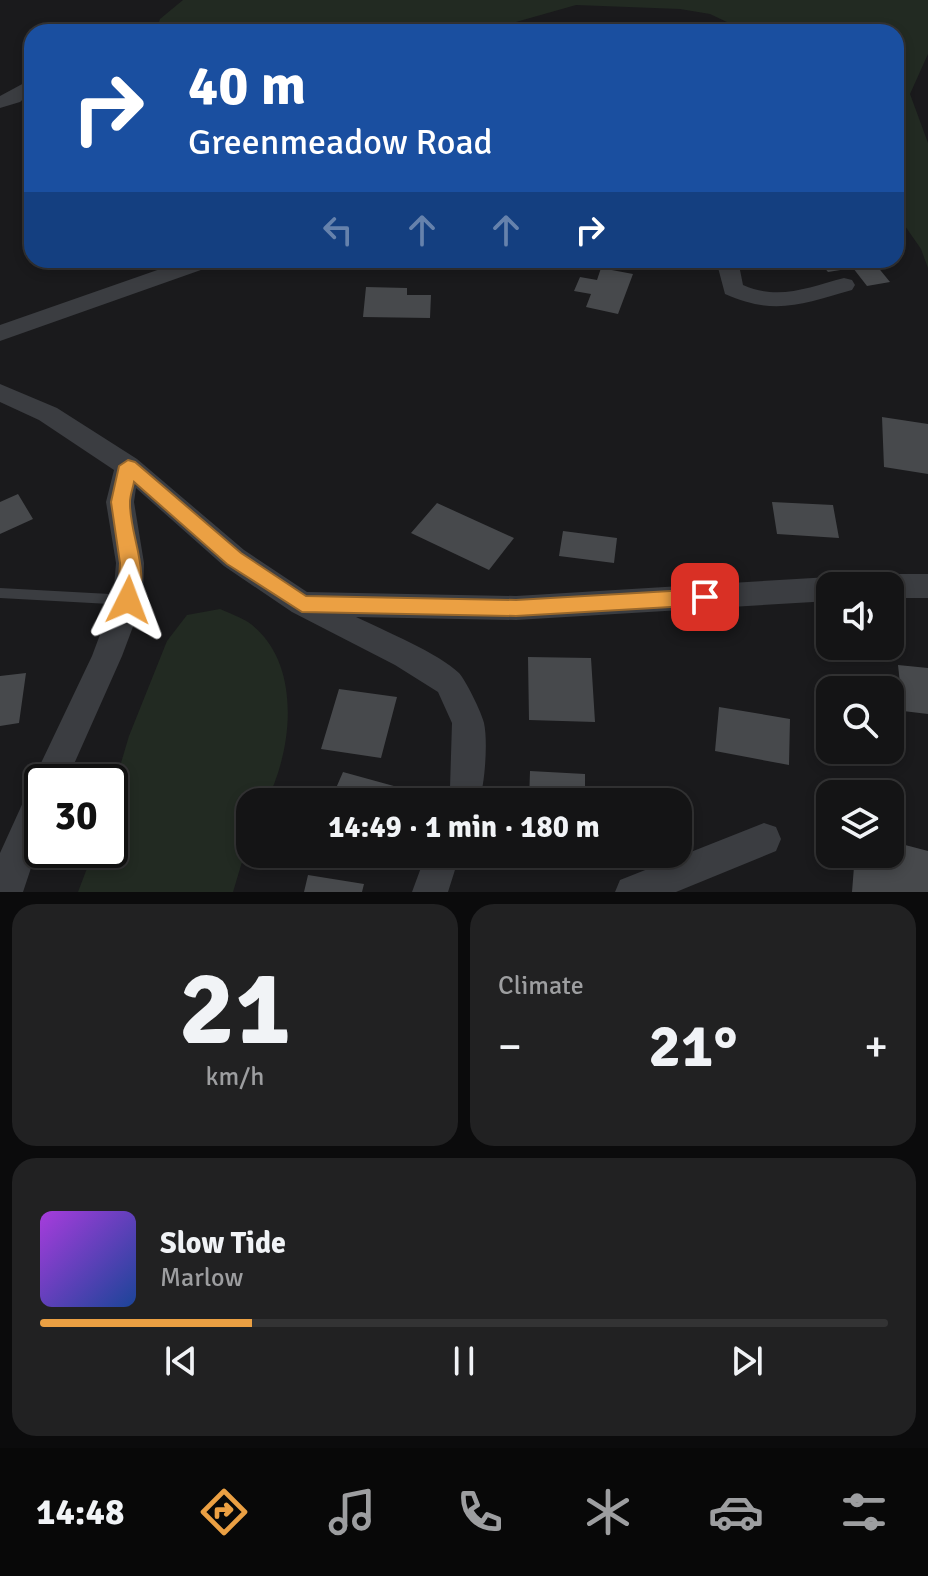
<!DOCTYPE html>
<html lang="en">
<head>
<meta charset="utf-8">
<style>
	:root { --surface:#141415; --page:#212122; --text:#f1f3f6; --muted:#9d9ea0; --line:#333334; --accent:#eba043 }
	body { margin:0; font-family:Signika,sans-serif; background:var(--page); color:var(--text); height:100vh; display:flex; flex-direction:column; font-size:30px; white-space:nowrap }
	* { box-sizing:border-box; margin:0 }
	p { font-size:26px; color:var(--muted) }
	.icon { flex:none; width:44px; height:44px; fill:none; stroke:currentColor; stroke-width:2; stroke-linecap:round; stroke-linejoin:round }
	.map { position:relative; height:892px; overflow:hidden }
	.side { display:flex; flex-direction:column; gap:12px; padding:12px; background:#0b0b0c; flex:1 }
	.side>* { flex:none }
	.hud { position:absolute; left:24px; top:24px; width:880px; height:244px; border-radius:24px; box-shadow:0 4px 12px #0003,0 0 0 2px var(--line); background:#1a4fa0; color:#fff; overflow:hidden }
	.tools { position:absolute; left:816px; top:572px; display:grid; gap:16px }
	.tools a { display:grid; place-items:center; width:88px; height:88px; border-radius:16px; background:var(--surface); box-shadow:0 4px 12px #0003,0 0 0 2px var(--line); font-size:40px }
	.speed { position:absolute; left:24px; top:764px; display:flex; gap:16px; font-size:40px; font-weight:700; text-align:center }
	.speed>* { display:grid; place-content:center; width:104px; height:104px; border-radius:50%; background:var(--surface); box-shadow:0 4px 12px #0003,0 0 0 2px var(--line); line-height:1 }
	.speed .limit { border:4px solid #111; border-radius:12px; background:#fff; color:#111 }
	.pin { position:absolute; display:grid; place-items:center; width:68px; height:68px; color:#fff; margin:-34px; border-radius:16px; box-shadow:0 4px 12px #0006 }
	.me { position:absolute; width:88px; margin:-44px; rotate:3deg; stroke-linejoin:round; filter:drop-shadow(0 0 6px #0008) }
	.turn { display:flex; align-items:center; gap:28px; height:168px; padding:0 32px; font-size:36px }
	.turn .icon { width:104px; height:104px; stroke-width:2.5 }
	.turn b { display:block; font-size:56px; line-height:68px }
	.lanes { display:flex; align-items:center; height:76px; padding:0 32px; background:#0003; justify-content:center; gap:40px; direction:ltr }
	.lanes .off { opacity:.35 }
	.big { font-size:60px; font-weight:700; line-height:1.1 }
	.side .widget { flex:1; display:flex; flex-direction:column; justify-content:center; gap:12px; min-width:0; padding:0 28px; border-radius:24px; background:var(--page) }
	.side .dial { align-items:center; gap:0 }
	.dial b { font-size:104px; line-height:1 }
	.song { display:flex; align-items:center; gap:24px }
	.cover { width:96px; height:96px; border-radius:12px; background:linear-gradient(135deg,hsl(280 70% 55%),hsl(220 70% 35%)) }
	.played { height:8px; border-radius:4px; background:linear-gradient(90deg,var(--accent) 25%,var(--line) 25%) }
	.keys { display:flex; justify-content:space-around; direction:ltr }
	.heat { display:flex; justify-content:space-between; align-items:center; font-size:44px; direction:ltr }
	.side .tiles { flex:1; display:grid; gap:12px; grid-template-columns:1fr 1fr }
	.widget:last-child { grid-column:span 2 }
	.trip { position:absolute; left:236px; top:788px; width:456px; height:80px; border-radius:24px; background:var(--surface); box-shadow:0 4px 12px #0003,0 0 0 2px var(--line); font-weight:700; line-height:80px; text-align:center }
	.menu { display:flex; height:128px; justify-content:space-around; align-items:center; background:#080808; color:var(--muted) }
	.menu .icon { width:56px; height:56px }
	.menu .on { color:var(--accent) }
	.menu b { font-size:36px; color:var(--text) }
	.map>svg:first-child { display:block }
</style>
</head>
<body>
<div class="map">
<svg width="928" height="892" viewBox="0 0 928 892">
	<rect width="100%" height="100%" fill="#1a1a1c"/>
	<path fill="#222a22" d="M 183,0 L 928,0 L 928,54 L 910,94 L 928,143 L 928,268 L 921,249 L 896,213 L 896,32 L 748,32 L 710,14 L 680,9 L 576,5 L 480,32 L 156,32 L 160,19 Z
		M 220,609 C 229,613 240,617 248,622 C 303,661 293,750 266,802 L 250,802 L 250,835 L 233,892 L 78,892 L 94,850 L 110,850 L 110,800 L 129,736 L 167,641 L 187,615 Z"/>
	<path fill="#47494c" d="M 552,25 L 600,25 L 602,32 L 553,32 Z
		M 818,260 L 872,260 L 890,282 L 867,286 L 853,268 L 828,272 Z
		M 601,268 L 633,274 L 618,314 L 586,307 L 591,294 L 574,291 L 580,277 L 597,280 Z
		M 366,287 L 407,288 L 407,295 L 431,295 L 430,318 L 363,317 Z
		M 882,417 L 928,424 L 928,474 L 884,467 Z
		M 18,494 L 33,519 L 0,534 L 0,502 Z
		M 772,502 L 833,505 L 839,538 L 777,534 Z
		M 437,503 L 514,538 L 489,570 L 411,533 Z
		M 563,531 L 617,538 L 614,563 L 559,556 Z
		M 528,657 L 591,658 L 595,722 L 529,720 Z
		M 898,665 L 928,668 L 928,714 L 903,711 Z
		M 26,673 L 19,723 L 0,726 L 0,676 Z
		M 339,689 L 397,697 L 381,758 L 321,749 Z
		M 719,707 L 790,719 L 789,765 L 715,751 Z
		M 530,771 L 585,774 L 585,802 L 529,802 Z
		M 343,772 L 401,788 L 396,802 L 330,802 Z
		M 890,841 L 928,851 L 928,892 L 852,892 L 855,854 L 890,854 Z
		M 308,875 L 364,884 L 362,892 L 304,892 Z"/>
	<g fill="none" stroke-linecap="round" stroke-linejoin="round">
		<path fill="#3b3d41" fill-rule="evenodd" d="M 0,588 L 128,595 L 133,596 L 135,600 L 133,604 L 128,605 L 0,598 Z"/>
		<path fill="#3b3d41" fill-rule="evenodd" d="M 26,82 L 32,83 L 32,91 L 20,102 L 0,108 L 0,96 Z
			M 186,260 L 218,260 L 215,265 L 0,341 L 0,325 Z
			M 716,260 L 738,260 L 743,285 C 779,301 809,287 844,278 L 852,280 L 855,285 L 852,290 C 803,304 774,316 725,294 Z
			M 0,384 L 57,408 L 137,459 L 244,550 L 307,592 L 516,596 L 830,577 L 840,581 L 843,586 L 830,586 L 830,601 L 516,620 L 356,617 C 383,630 440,654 459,673 C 465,679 482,713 484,723 C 488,741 485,784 479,802 L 445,802 L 450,788 L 452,723 L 438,692 L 395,665 L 292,612 L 224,566 L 136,488 L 134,502 L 144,563 L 143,600 L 122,656 L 66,782 L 42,782 L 42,835 L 23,892 L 0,892 L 0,853 L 30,787 L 34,786 L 32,782 L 92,656 L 113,600 L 116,563 L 106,502 L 114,470 L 39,420 L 0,402 Z
			M 890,574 L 928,574 L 928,598 L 890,598 L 890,586 L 875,586 L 880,578 Z
			M 764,823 L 776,827 L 781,839 L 776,851 L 676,892 L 615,892 L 620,880 Z
			M 426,854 L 460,854 L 448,892 L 412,892 Z"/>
	</g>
	<path fill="#eba043" stroke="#99682c" stroke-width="2" d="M 128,460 L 135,462 L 241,553 L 306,596 L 516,600 L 705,589 L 712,591 L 715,597 L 712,603 L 705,605 L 516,616 L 302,612 L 227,564 L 134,482 C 133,488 130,495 130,502 C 129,535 152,573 135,605 L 128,608 L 121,605 L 118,600 L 120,563 L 111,502 L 119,466 Z"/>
</svg>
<div class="tools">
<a><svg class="icon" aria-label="sound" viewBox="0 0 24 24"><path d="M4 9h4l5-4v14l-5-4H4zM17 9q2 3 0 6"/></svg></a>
<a><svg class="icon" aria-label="search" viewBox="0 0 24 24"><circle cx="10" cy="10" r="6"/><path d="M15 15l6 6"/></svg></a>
<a><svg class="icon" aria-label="layers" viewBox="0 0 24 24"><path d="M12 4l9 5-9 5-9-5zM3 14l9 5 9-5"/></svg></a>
</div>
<div class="speed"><div class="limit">30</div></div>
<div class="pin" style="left:705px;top:597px;background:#d93025"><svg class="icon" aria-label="arrive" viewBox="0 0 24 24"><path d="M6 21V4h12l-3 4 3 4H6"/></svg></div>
<svg class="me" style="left:128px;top:600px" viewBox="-20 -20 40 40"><path d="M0-17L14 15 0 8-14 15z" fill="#eba043" stroke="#fff" stroke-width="4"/></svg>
<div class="trip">14:49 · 1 min · 180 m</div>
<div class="hud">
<div class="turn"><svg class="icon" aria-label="right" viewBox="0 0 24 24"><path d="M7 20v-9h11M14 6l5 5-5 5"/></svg><div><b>40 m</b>Greenmeadow Road</div></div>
<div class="lanes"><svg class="icon off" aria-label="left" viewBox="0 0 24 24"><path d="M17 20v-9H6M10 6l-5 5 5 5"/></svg><svg class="icon off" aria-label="ahead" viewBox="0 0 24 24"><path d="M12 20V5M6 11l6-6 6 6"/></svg><svg class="icon off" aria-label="ahead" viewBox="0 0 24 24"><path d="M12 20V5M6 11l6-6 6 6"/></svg><svg class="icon" aria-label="right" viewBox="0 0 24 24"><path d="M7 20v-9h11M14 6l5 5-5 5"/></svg></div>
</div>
</div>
<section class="side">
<div class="tiles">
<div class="widget dial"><b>21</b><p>km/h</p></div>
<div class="widget"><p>Climate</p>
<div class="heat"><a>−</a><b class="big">21°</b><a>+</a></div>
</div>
<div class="widget">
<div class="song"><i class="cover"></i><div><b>Slow Tide</b><p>Marlow</p></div></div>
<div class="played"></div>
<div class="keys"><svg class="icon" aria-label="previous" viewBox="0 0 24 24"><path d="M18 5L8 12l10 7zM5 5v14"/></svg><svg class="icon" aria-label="pause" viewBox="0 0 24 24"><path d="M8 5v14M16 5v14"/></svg><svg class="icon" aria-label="next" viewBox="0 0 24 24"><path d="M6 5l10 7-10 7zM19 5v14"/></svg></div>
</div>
</div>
</section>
<nav class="menu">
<b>14:48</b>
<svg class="icon on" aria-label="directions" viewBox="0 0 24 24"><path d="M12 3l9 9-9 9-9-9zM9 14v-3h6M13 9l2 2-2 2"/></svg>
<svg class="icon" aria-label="music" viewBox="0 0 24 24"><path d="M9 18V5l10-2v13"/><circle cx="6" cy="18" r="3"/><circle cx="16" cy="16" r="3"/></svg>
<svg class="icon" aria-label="phone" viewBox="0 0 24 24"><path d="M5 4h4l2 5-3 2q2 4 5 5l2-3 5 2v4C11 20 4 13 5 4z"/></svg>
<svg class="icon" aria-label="climate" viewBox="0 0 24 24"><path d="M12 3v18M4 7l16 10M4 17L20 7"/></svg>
<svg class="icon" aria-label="car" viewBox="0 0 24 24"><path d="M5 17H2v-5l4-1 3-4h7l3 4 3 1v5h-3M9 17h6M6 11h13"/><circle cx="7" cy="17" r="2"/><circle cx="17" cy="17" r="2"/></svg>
<svg class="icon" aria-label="filters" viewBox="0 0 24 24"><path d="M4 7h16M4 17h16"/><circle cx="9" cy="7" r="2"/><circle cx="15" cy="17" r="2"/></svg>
</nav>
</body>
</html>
